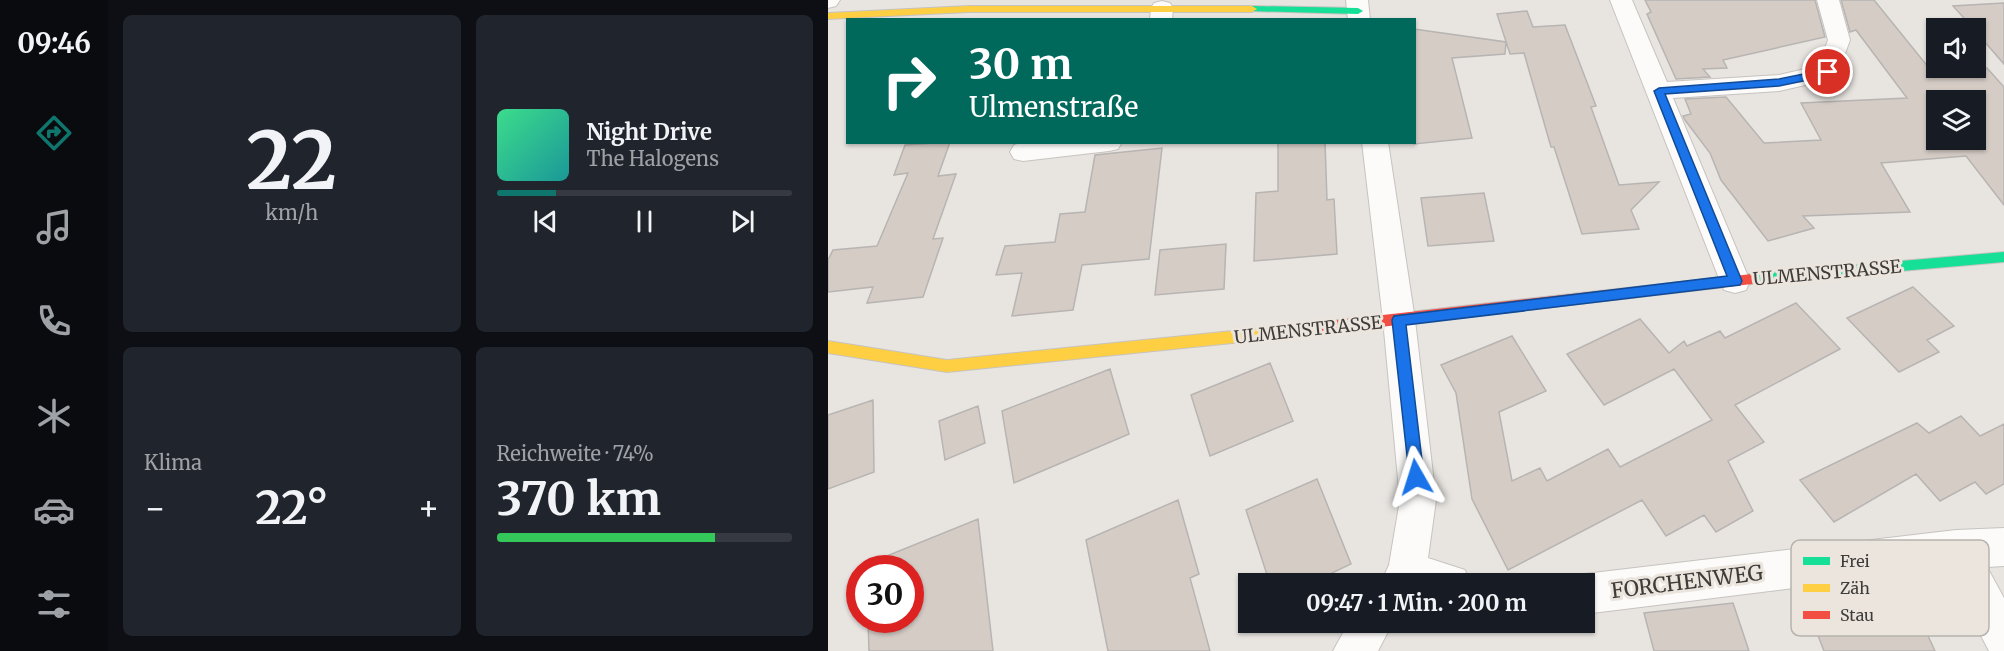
<!DOCTYPE html>
<html lang="de">
<head>
<meta charset="utf-8">
<style>
	:root { --surface:#171b24; --page:#20242c; --text:#f1f3f6; --muted:#9ea1a6; --line:#363941; --accent:#0f766e }
	body { margin:0; font-family:Merriweather,serif; background:var(--page); color:var(--text); height:100vh; display:flex; flex-direction:column; font-size:22px; white-space:nowrap }
	* { box-sizing:border-box; margin:0 }
	p { font-size:20px; color:var(--muted) }
	.icon { flex:none; width:33px; height:33px; fill:none; stroke:currentColor; stroke-width:2; stroke-linecap:round; stroke-linejoin:round }
	.map { position:relative; flex:1; overflow:hidden }
	.drawer { display:flex; flex-direction:column; gap:15px; padding:15px; background:#0d0f14; width:720px }
	.drawer>* { flex:none }
	.banner { position:absolute; left:18px; top:18px; width:570px; height:126px; border-radius:0px; box-shadow:0 2px 4px #0004; background:#00695c; color:#fff; overflow:hidden }
	.fabs { position:absolute; left:1098px; top:18px; display:grid; gap:12px }
	.fabs a { display:grid; place-items:center; width:60px; height:60px; border-radius:0px; background:var(--surface); box-shadow:0 2px 4px #0004; font-size:30px }
	.speed { position:absolute; left:18px; top:555px; display:flex; gap:12px; font-size:30px; font-weight:700; text-align:center }
	.speed>* { display:grid; place-content:center; width:78px; height:78px; border-radius:50%; background:var(--surface); box-shadow:0 2px 4px #0004; line-height:1 }
	.speed .limit { border:9px solid #d22; background:#fff; color:#111 }
	.pin { position:absolute; display:grid; place-items:center; width:51px; height:51px; color:#fff; margin:-26px; border:3px solid #fff; border-radius:50%; box-shadow:0 2px 6px #0007 }
	.me { position:absolute; width:66px; margin:-33px; rotate:354deg; stroke-linejoin:round; filter:drop-shadow(0 0 4px #0008) }
	.turn { display:flex; align-items:center; gap:21px; height:126px; padding:0 24px; font-size:27px }
	.turn .icon { width:78px; height:78px; stroke-width:2.5 }
	.turn b { display:block; font-size:42px; line-height:51px }
	.big { font-size:45px; font-weight:700; line-height:1.1 }
	.drawer .card { flex:1; display:flex; flex-direction:column; justify-content:center; gap:9px; min-width:0; padding:0 21px; border-radius:9px; background:var(--page) }
	.drawer .dial { align-items:center; gap:0 }
	.dial b { font-size:78px; line-height:1 }
	.song { display:flex; align-items:center; gap:18px }
	.cover { width:72px; height:72px; border-radius:9px; background:linear-gradient(135deg,hsl(150 70% 55%),hsl(180 70% 35%)) }
	.played { height:6px; border-radius:3px; background:linear-gradient(90deg,var(--accent) 20%,var(--line) 20%) }
	.keys { display:flex; justify-content:space-around; direction:ltr }
	.heat { display:flex; justify-content:space-between; align-items:center; font-size:33px; direction:ltr }
	.charge { height:9px; border-radius:4px; background:linear-gradient(90deg,#34c759 74%,var(--line) 0) }
	.drawer .tiles { flex:1; display:grid; gap:15px; grid-template-columns:repeat(2,1fr) }
	.trip { position:absolute; left:410px; top:573px; width:357px; height:60px; border-radius:0px; background:var(--surface); box-shadow:0 2px 4px #0004; font-weight:700; line-height:60px; text-align:center }
	main { display:flex; flex:1; min-height:0 }
	.dock { display:flex; flex-direction:column; width:108px; justify-content:space-around; align-items:center; background:#090b0e; color:var(--muted) }
	.dock .icon { width:42px; height:42px }
	.dock .selected { color:var(--accent) }
	.dock b { font-size:27px; color:var(--text) }
	.map>svg:first-child { display:block }
</style>
</head>
<body>
<main>
<nav class="dock">
<b>09:46</b>
<svg class="icon selected" aria-label="directions" viewBox="0 0 24 24"><path d="M12 3l9 9-9 9-9-9zM9 14v-3h6M13 9l2 2-2 2"/></svg>
<svg class="icon" aria-label="music" viewBox="0 0 24 24"><path d="M9 18V5l10-2v13"/><circle cx="6" cy="18" r="3"/><circle cx="16" cy="16" r="3"/></svg>
<svg class="icon" aria-label="phone" viewBox="0 0 24 24"><path d="M5 4h4l2 5-3 2q2 4 5 5l2-3 5 2v4C11 20 4 13 5 4z"/></svg>
<svg class="icon" aria-label="climate" viewBox="0 0 24 24"><path d="M12 3v18M4 7l16 10M4 17L20 7"/></svg>
<svg class="icon" aria-label="car" viewBox="0 0 24 24"><path d="M5 17H2v-5l4-1 3-4h7l3 4 3 1v5h-3M9 17h6M6 11h13"/><circle cx="7" cy="17" r="2"/><circle cx="17" cy="17" r="2"/></svg>
<svg class="icon" aria-label="filters" viewBox="0 0 24 24"><path d="M4 7h16M4 17h16"/><circle cx="9" cy="7" r="2"/><circle cx="15" cy="17" r="2"/></svg>
</nav>
<section class="drawer">
<div class="tiles">
<div class="card dial"><b>22</b><p>km/h</p></div>
<div class="card">
<div class="song"><i class="cover"></i><div><b>Night Drive</b><p>The Halogens</p></div></div>
<div class="played"></div>
<div class="keys"><svg class="icon" aria-label="previous" viewBox="0 0 24 24"><path d="M18 5L8 12l10 7zM5 5v14"/></svg><svg class="icon" aria-label="pause" viewBox="0 0 24 24"><path d="M8 5v14M16 5v14"/></svg><svg class="icon" aria-label="next" viewBox="0 0 24 24"><path d="M6 5l10 7-10 7zM19 5v14"/></svg></div>
</div>
<div class="card"><p>Klima</p>
<div class="heat"><a>−</a><b class="big">22°</b><a>+</a></div>
</div>
<div class="card"><p>Reichweite · 74%</p><b class="big">370 km</b><div class="charge"></div></div>
</div>
</section>
<div class="map">
<svg width="1176" height="651" viewBox="0 0 1176 651">
	<rect width="100%" height="100%" fill="#e8e5e1"/>
	<path fill="#d5ccc6" stroke="#b7b4b2" stroke-width="1.5" fill-rule="evenodd" d="M 817,0 L 987,0 L 997,37 L 895,60 L 899,68 L 875,69 L 882,77 L 848,79 L 819,14 L 823,12 Z
		M 1013,0 L 1046,0 L 1101,68 L 1159,68 L 1176,87 L 1176,205 L 1138,156 L 1053,163 L 1082,212 L 975,216 L 986,228 L 940,241 L 893,180 L 882,153 L 857,120 L 855,116 L 863,114 L 857,99 L 898,97 L 936,143 L 993,140 L 973,103 L 1079,98 L 1028,30 L 1022,32 ZM 1108,100 L 1148,100 L 1148,140 L 1108,140 Z
		M 1176,3 L 1176,64 L 1148,32 L 1148,28 L 1145,28 L 1125,6 Z
		M 699,11 L 705,27 L 737,25 L 768,106 L 763,107 L 791,185 L 831,182 L 803,210 L 811,229 L 754,234 L 726,147 L 723,147 L 696,53 L 682,54 L 669,14 Z
		M 586,29 L 678,42 L 677,54 L 624,58 L 644,138 L 586,144 Z
		M 122,142 L 110,176 L 128,174 L 105,239 L 115,238 L 95,297 L 39,303 L 45,287 L 0,292 L 0,260 L 5,250 L 49,246 L 80,173 L 66,175 L 77,145 Z
		M 450,142 L 497,142 L 499,200 L 506,199 L 509,254 L 426,261 L 428,193 L 450,191 Z
		M 334,148 L 321,259 L 254,265 L 245,310 L 184,316 L 194,273 L 168,275 L 177,246 L 227,242 L 232,214 L 257,212 L 267,155 Z
		M 656,193 L 666,241 L 600,246 L 593,198 Z
		M 398,244 L 396,289 L 327,295 L 332,250 Z
		M 1085,287 L 1126,326 L 1099,340 L 1111,352 L 1071,372 L 1019,318 Z
		M 968,303 L 1012,349 L 907,405 L 936,442 L 900,461 L 925,511 L 888,532 L 876,515 L 838,536 L 814,500 L 680,570 L 644,499 L 628,393 L 613,365 L 684,336 L 718,391 L 671,412 L 684,481 L 712,468 L 719,481 L 780,449 L 792,467 L 884,420 L 846,369 L 776,405 L 739,354 L 812,319 L 841,353 L 856,341 L 859,346 L 892,331 L 897,338 Z
		M 442,363 L 465,421 L 382,456 L 363,395 Z
		M 282,369 L 301,434 L 186,483 L 174,411 Z
		M 45,400 L 46,472 L 0,489 L 0,415 Z
		M 150,406 L 157,443 L 117,460 L 111,421 Z
		M 1133,416 L 1152,436 L 1176,424 L 1176,484 L 1158,494 L 1147,482 L 1112,501 L 1088,474 L 1006,522 L 972,480 L 1089,423 L 1101,433 Z
		M 489,479 L 523,564 L 481,584 L 442,584 L 418,510 Z
		M 350,500 L 371,574 L 362,578 L 382,651 L 280,651 L 258,540 Z
		M 150,519 L 165,651 L 41,651 L 40,620 L 82,620 L 82,568 L 40,568 L 39,564 Z
		M 1075,582 L 1107,651 L 996,651 L 974,594 Z
		M 905,603 L 921,651 L 826,651 L 816,613 Z"/>
	<g fill="none" stroke-linecap="round" stroke-linejoin="round">
		<g stroke="#c6c3c0" stroke-width="2">
			<path id="street" d="M 0,0 L 12,0 L 8,6 L 0,8 Z
				M 518,0 L 540,0 L 542,20 L 520,20 Z
				M 782,0 L 804,0 L 839,82 L 951,75 L 990,66 L 1000,40 L 989,0 L 1011,0 L 1022,40 L 1008,78 L 951,91 L 845,98 L 922,281 L 918,290 L 907,293 L 896,290 L 892,281 Z
				M 334,1 L 342,3 L 345,8 L 344,20 L 322,20 L 323,8 L 326,3 Z
				M 196,142 L 294,142 L 290,149 L 281,151 L 195,161 L 186,159 L 182,152 L 186,145 Z
				M 534,142 L 560,142 L 587,320 L 608,500 L 600,558 L 637,570 L 642,584 L 552,584 L 561,565 L 572,500 L 555,320 Z
				M 1176,528 L 1176,566 L 1159,567 L 1176,598 L 1176,651 L 1161,651 L 1118,569 L 756,614 L 756,584 L 741,584 L 742,580 L 756,574 L 1128,530 Z
				M 521,622 L 565,622 L 550,651 L 505,651 Z"/>
		</g>
		<g stroke="#c6c3c0" stroke-width="2">
			<path id="fast" d="M 424,6 L 530,8 L 535,11 L 530,14 L 421,11 L 419,9 Z
				M 1176,252 L 1176,262 L 924,284 L 919,283 L 918,279 L 919,275 L 924,274 Z"/>
		</g>
		<g stroke="#c6c3c0" stroke-width="2">
			<path id="slow" d="M 141,6 L 424,6 L 429,9 L 424,12 L 141,12 L 0,19 L 0,13 Z
				M 483,323 L 488,325 L 490,329 L 488,333 L 483,335 L 119,372 L 0,353 L 0,341 L 119,360 Z"/>
		</g>
		<g stroke="#c6c3c0" stroke-width="2">
			<path id="jam" d="M 924,274 L 929,275 L 930,279 L 929,283 L 924,284 L 483,335 L 478,333 L 476,329 L 478,325 L 483,323 Z"/>
		</g>
		<use href="#street" fill="#fcfbfa" fill-rule="evenodd"/>
		<use href="#fast" fill="#16e098" fill-rule="evenodd"/>
		<use href="#slow" fill="#ffcf43" fill-rule="evenodd"/>
		<use href="#jam" fill="#f24e42" fill-rule="evenodd"/>
	</g>
	<path fill="#1a73e8" stroke="#114b97" stroke-width="1.5" d="M 1000,69 L 1006,72 L 1004,75 L 951,86 L 837,94 L 914,281 L 912,285 L 578,325 L 596,477 L 593,483 L 588,485 L 582,483 L 564,320 L 566,316 L 899,276 L 826,91 L 831,88 L 951,79 Z"/>
	<g text-anchor="middle" stroke-width="6" stroke-linejoin="round" paint-order="stroke">
		<g font-size="18" fill="#3f3c3a" stroke="#ebe5de">
			<text transform="translate(999 273) rotate(-5)" y="6">ULMENSTRASSE</text>
			<text transform="translate(480 330) rotate(-6)" y="6">ULMENSTRASSE</text>
		</g>
		<g font-size="21" fill="#3f3c3a" stroke="#ebe5de">
			<text transform="translate(859 582) rotate(-7)" y="7">FORCHENWEG</text>
		</g>
	</g>
	<rect x="963" y="540" width="198" height="96" rx="9" fill="#ebe5de" stroke="#b7b2ad" stroke-width="1.5"/>
	<rect x="975" y="557" width="27" height="8" fill="#16e098"/>
	<rect x="975" y="584" width="27" height="8" fill="#ffcf43"/>
	<rect x="975" y="611" width="27" height="8" fill="#f24e42"/>
	<g font-size="16" fill="#3f3c3a">
		<text x="1012" y="567">Frei</text>
		<text x="1012" y="594">Zäh</text>
		<text x="1012" y="621">Stau</text>
	</g>
</svg>
<div class="fabs">
<a><svg class="icon" aria-label="sound" viewBox="0 0 24 24"><path d="M4 9h4l5-4v14l-5-4H4zM17 9q2 3 0 6"/></svg></a>
<a><svg class="icon" aria-label="layers" viewBox="0 0 24 24"><path d="M12 4l9 5-9 5-9-5zM3 14l9 5 9-5"/></svg></a>
</div>
<div class="speed"><div class="limit">30</div></div>
<div class="pin" style="left:1000px;top:72px;background:#d93025"><svg class="icon" aria-label="arrive" viewBox="0 0 24 24"><path d="M6 21V4h12l-3 4 3 4H6"/></svg></div>
<svg class="me" style="left:588px;top:477px" viewBox="-20 -20 40 40"><path d="M0-17L14 15 0 8-14 15z" fill="#1a73e8" stroke="#fff" stroke-width="4"/></svg>
<div class="trip">09:47 · 1 Min. · 200 m</div>
<div class="banner">
<div class="turn"><svg class="icon" aria-label="right" viewBox="0 0 24 24"><path d="M7 20v-9h11M14 6l5 5-5 5"/></svg><div><b>30 m</b>Ulmenstraße</div></div>
</div>
</div>
</main>
</body>
</html>
